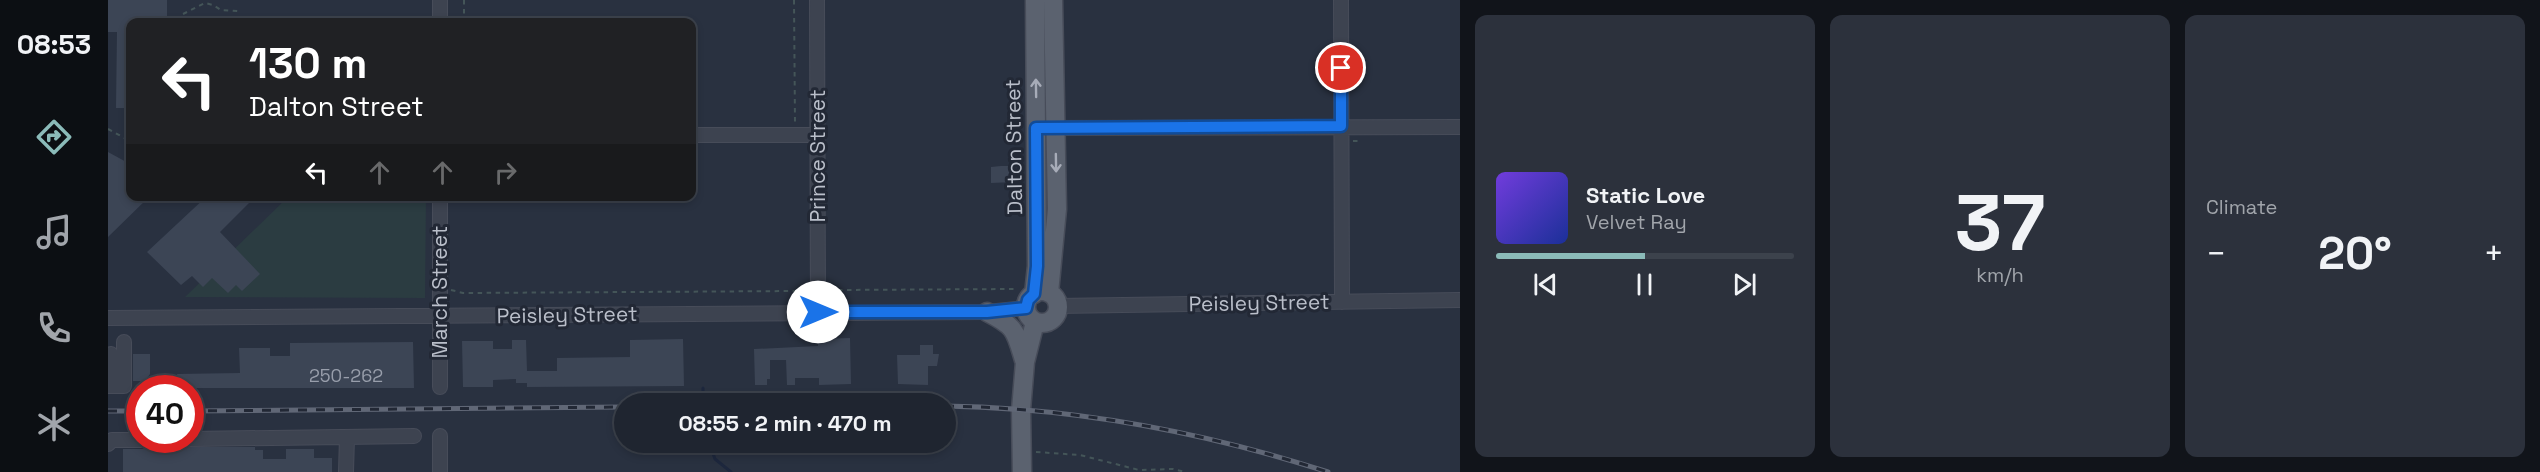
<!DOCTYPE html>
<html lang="en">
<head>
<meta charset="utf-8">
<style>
	:root { --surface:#1f2530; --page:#2c313c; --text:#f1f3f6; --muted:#a1a5ab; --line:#3c424c; --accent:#8bbbb9 }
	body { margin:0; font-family:"Space Grotesk",sans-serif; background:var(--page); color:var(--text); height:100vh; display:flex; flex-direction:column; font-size:22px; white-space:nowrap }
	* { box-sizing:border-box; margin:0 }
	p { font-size:20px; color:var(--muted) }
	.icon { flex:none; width:33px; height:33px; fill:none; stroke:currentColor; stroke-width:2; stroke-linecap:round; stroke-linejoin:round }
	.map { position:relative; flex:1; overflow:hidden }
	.details { display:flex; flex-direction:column; gap:15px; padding:15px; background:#11141a; width:1080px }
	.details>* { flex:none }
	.top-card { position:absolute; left:18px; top:18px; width:570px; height:183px; border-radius:12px; box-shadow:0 3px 9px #0003,0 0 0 2px var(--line); background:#202124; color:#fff; overflow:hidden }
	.speed { position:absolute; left:18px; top:375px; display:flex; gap:12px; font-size:30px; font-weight:700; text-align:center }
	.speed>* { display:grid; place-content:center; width:78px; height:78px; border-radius:50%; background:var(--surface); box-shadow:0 3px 9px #0003,0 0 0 2px var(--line); line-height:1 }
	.speed .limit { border:9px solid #d22; background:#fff; color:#111 }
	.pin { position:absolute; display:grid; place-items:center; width:51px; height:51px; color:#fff; margin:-26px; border:3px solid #fff; border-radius:50%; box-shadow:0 2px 6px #0007 }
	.me { position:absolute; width:66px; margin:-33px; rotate:90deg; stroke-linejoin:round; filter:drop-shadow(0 0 4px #0008) }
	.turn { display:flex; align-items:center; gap:21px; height:126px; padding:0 24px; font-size:27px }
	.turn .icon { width:78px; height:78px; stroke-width:2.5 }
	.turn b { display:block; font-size:42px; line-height:51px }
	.lanes { display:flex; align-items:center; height:57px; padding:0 24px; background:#0003; justify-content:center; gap:30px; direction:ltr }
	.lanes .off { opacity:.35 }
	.big { font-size:45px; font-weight:800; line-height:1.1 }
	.details .card { flex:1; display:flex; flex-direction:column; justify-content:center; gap:9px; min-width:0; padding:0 21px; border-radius:12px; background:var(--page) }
	.details .dial { align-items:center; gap:0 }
	.dial b { font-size:78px; line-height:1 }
	.song { display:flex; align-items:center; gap:18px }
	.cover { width:72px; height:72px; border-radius:9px; background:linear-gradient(135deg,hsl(260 70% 55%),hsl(230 70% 35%)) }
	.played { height:6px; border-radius:3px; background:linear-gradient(90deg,var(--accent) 50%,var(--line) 50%) }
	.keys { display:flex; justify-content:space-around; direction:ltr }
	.heat { display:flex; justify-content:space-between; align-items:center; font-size:33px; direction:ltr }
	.details .tiles { flex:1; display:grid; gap:15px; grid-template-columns:repeat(3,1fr) }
	.trip { position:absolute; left:506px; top:393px; width:342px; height:60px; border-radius:30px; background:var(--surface); box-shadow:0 3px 9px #0003,0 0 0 2px var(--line); font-weight:800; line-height:60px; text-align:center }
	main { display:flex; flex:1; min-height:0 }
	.dock { display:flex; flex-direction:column; width:108px; justify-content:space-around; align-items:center; background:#0c0f13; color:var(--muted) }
	.dock .icon { width:42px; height:42px }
	.dock .on { color:var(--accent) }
	.dock b { font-size:27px; color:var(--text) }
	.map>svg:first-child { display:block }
</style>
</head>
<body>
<main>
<nav class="dock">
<b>08:53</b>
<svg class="icon on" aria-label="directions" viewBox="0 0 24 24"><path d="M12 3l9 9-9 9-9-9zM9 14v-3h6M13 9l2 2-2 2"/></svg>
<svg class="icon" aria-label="music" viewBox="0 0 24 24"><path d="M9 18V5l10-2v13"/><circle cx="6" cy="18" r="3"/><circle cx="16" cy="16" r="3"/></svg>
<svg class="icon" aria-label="phone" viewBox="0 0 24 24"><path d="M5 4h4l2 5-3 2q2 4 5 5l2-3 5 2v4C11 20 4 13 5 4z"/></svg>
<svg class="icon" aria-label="climate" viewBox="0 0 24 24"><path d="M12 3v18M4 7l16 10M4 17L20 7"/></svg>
</nav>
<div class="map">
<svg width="1352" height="472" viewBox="0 0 1352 472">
	<rect width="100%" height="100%" fill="#293140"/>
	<path fill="#2b3c41" d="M 178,197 L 318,197 L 317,298 L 77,297 L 178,199 Z"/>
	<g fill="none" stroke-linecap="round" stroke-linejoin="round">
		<path stroke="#1d273d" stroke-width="3" d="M 595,388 L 595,404
			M 601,442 L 607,459 L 623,472"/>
	</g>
	<path fill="#3c4555" d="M 0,0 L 59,0 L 59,22 L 22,22 L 22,108 L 8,108 L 9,32 L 0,32 Z
		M 0,152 L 22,164 L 22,196 L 42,196 L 0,237 Z
		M 893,166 L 906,166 L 906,182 L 883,183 L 883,167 Z
		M 99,196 L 148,196 L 112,232 L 152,274 L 134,291 L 128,285 L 120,293 L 104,278 L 95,287 L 84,276 L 73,285 L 39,252 Z
		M 742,338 L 743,384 L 711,385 L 711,378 L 687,378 L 687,385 L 679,385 L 678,360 L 662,360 L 662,379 L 659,379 L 659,385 L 647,385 L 646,349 L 710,346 L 710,339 Z
		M 575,339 L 576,386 L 419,387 L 419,383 L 408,383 L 408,379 L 385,380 L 385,387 L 355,387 L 354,341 L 385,341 L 385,349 L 404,349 L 404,340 L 418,340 L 419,371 L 449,371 L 449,358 L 522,357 L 522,340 Z
		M 305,342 L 306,388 L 70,388 L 69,374 L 132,373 L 131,348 L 162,348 L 162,356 L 182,356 L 182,343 Z
		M 812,345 L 825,345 L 825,354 L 831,354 L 829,366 L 820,366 L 820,385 L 790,384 L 789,355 L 812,355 Z
		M 25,354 L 42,354 L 42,374 L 37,381 L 25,381 Z
		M 45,447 L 147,447 L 147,450 L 155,450 L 155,459 L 178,459 L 178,449 L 206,449 L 206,458 L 224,458 L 224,472 L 15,472 L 15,449 L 39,449 Z"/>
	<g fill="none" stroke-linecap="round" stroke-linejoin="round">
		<g stroke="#474c59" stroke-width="16">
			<path id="minor" d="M 332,0 L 332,22
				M 709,0 L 710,312
				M 1233,0 L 1234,302
				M 928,128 L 1352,127
				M 584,135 L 710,135
				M 332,196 L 332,387
				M 949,306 L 1352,300
				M 0,318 L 879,312 L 918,308
				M 0,386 L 16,386 L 16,342
				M 2,386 L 3,354
				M 82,439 L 306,436
				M 0,444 L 4,440 L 39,440
				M 238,472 L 239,437
				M 332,472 L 332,436"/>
		</g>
		<g stroke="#474c59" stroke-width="21">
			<path id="major" d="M918 307a16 16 0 1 1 32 0a16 16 0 1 1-32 0Z
				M 941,293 L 949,209 L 945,0
				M 926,294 L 929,266 L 927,0
				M 879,312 C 908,327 907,330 916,360
				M 914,472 L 913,410 L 917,362 L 927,322"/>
		</g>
		<path stroke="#445558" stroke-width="2" stroke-dasharray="4.5 4.5" stroke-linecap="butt" d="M 356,0 L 356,22
			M 686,0 L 687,123
			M 75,14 L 97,3 L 105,5 L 113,10 L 130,11
			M 0,129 L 22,141
			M 1245,141 L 1253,141
			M 343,290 L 355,293 L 691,291
			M 730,290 L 908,289
			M 928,452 L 972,455 L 1031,470 L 1065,469 L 1077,472"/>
		<use href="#minor" stroke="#3d4350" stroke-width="14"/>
		<use href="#major" stroke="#5b626f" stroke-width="18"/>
		<g stroke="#606776" stroke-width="5">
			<path id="rail" d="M 837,406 C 968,408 1096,432 1220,472
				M 0,411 L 32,411
				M 82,411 L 516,407"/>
		</g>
		<use href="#rail" stroke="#222835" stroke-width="3" stroke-dasharray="9" stroke-linecap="butt"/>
	</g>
	<defs><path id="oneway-shaft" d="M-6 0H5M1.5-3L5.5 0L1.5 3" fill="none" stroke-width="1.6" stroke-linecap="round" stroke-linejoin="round" transform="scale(1.5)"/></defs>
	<g stroke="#a7acb8">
		<use href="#oneway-shaft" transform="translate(928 88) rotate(-91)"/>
		<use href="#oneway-shaft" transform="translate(948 163) rotate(89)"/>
	</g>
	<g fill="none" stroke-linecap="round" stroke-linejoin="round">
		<g stroke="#114b97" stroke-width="15">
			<path id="route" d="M 710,312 L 879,312 L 918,308 L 920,300 L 926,294 L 929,266 L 928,128 L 1233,126 L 1233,68"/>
		</g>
		<use href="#route" stroke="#1a73e8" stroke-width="10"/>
	</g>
	<g text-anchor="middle" stroke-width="6" stroke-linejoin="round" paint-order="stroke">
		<g font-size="18" fill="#989eab">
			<text x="238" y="382">250-262</text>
		</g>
		<g font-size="21" fill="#babfca" stroke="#222835">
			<text transform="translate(906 147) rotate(-91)" y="7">Dalton Street</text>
			<text transform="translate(710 156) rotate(-90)" y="7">Prince Street</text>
			<text transform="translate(332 292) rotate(-90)" y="7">March Street</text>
			<text transform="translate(1151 303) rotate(-1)" y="7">Peisley Street</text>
			<text transform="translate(459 315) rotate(-1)" y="7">Peisley Street</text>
		</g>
	</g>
</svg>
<div class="speed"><div class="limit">40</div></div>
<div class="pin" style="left:1233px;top:68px;background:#d93025"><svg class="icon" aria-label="arrive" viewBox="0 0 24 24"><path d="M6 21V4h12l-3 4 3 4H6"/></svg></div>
<svg class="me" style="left:710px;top:312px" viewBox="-20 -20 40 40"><circle r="19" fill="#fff"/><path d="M0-13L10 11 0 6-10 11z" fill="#1a73e8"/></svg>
<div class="trip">08:55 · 2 min · 470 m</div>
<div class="top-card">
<div class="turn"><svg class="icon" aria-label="left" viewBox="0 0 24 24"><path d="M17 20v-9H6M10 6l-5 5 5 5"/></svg><div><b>130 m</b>Dalton Street</div></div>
<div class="lanes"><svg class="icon" aria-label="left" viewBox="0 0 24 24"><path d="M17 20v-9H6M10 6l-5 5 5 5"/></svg><svg class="icon off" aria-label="ahead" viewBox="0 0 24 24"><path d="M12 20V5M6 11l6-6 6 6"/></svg><svg class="icon off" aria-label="ahead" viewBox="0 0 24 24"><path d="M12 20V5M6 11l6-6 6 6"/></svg><svg class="icon off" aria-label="right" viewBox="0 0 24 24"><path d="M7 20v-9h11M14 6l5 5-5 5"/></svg></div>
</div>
</div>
<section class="details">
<div class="tiles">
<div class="card">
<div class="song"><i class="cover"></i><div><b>Static Love</b><p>Velvet Ray</p></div></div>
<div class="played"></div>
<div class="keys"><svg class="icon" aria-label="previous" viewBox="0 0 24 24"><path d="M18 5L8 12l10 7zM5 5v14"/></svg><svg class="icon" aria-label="pause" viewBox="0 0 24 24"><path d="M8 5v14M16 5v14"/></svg><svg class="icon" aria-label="next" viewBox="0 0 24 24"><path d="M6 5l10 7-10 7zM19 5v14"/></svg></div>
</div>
<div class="card dial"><b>37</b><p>km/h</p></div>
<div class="card"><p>Climate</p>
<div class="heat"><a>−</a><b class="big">20°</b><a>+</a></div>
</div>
</div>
</section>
</main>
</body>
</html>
